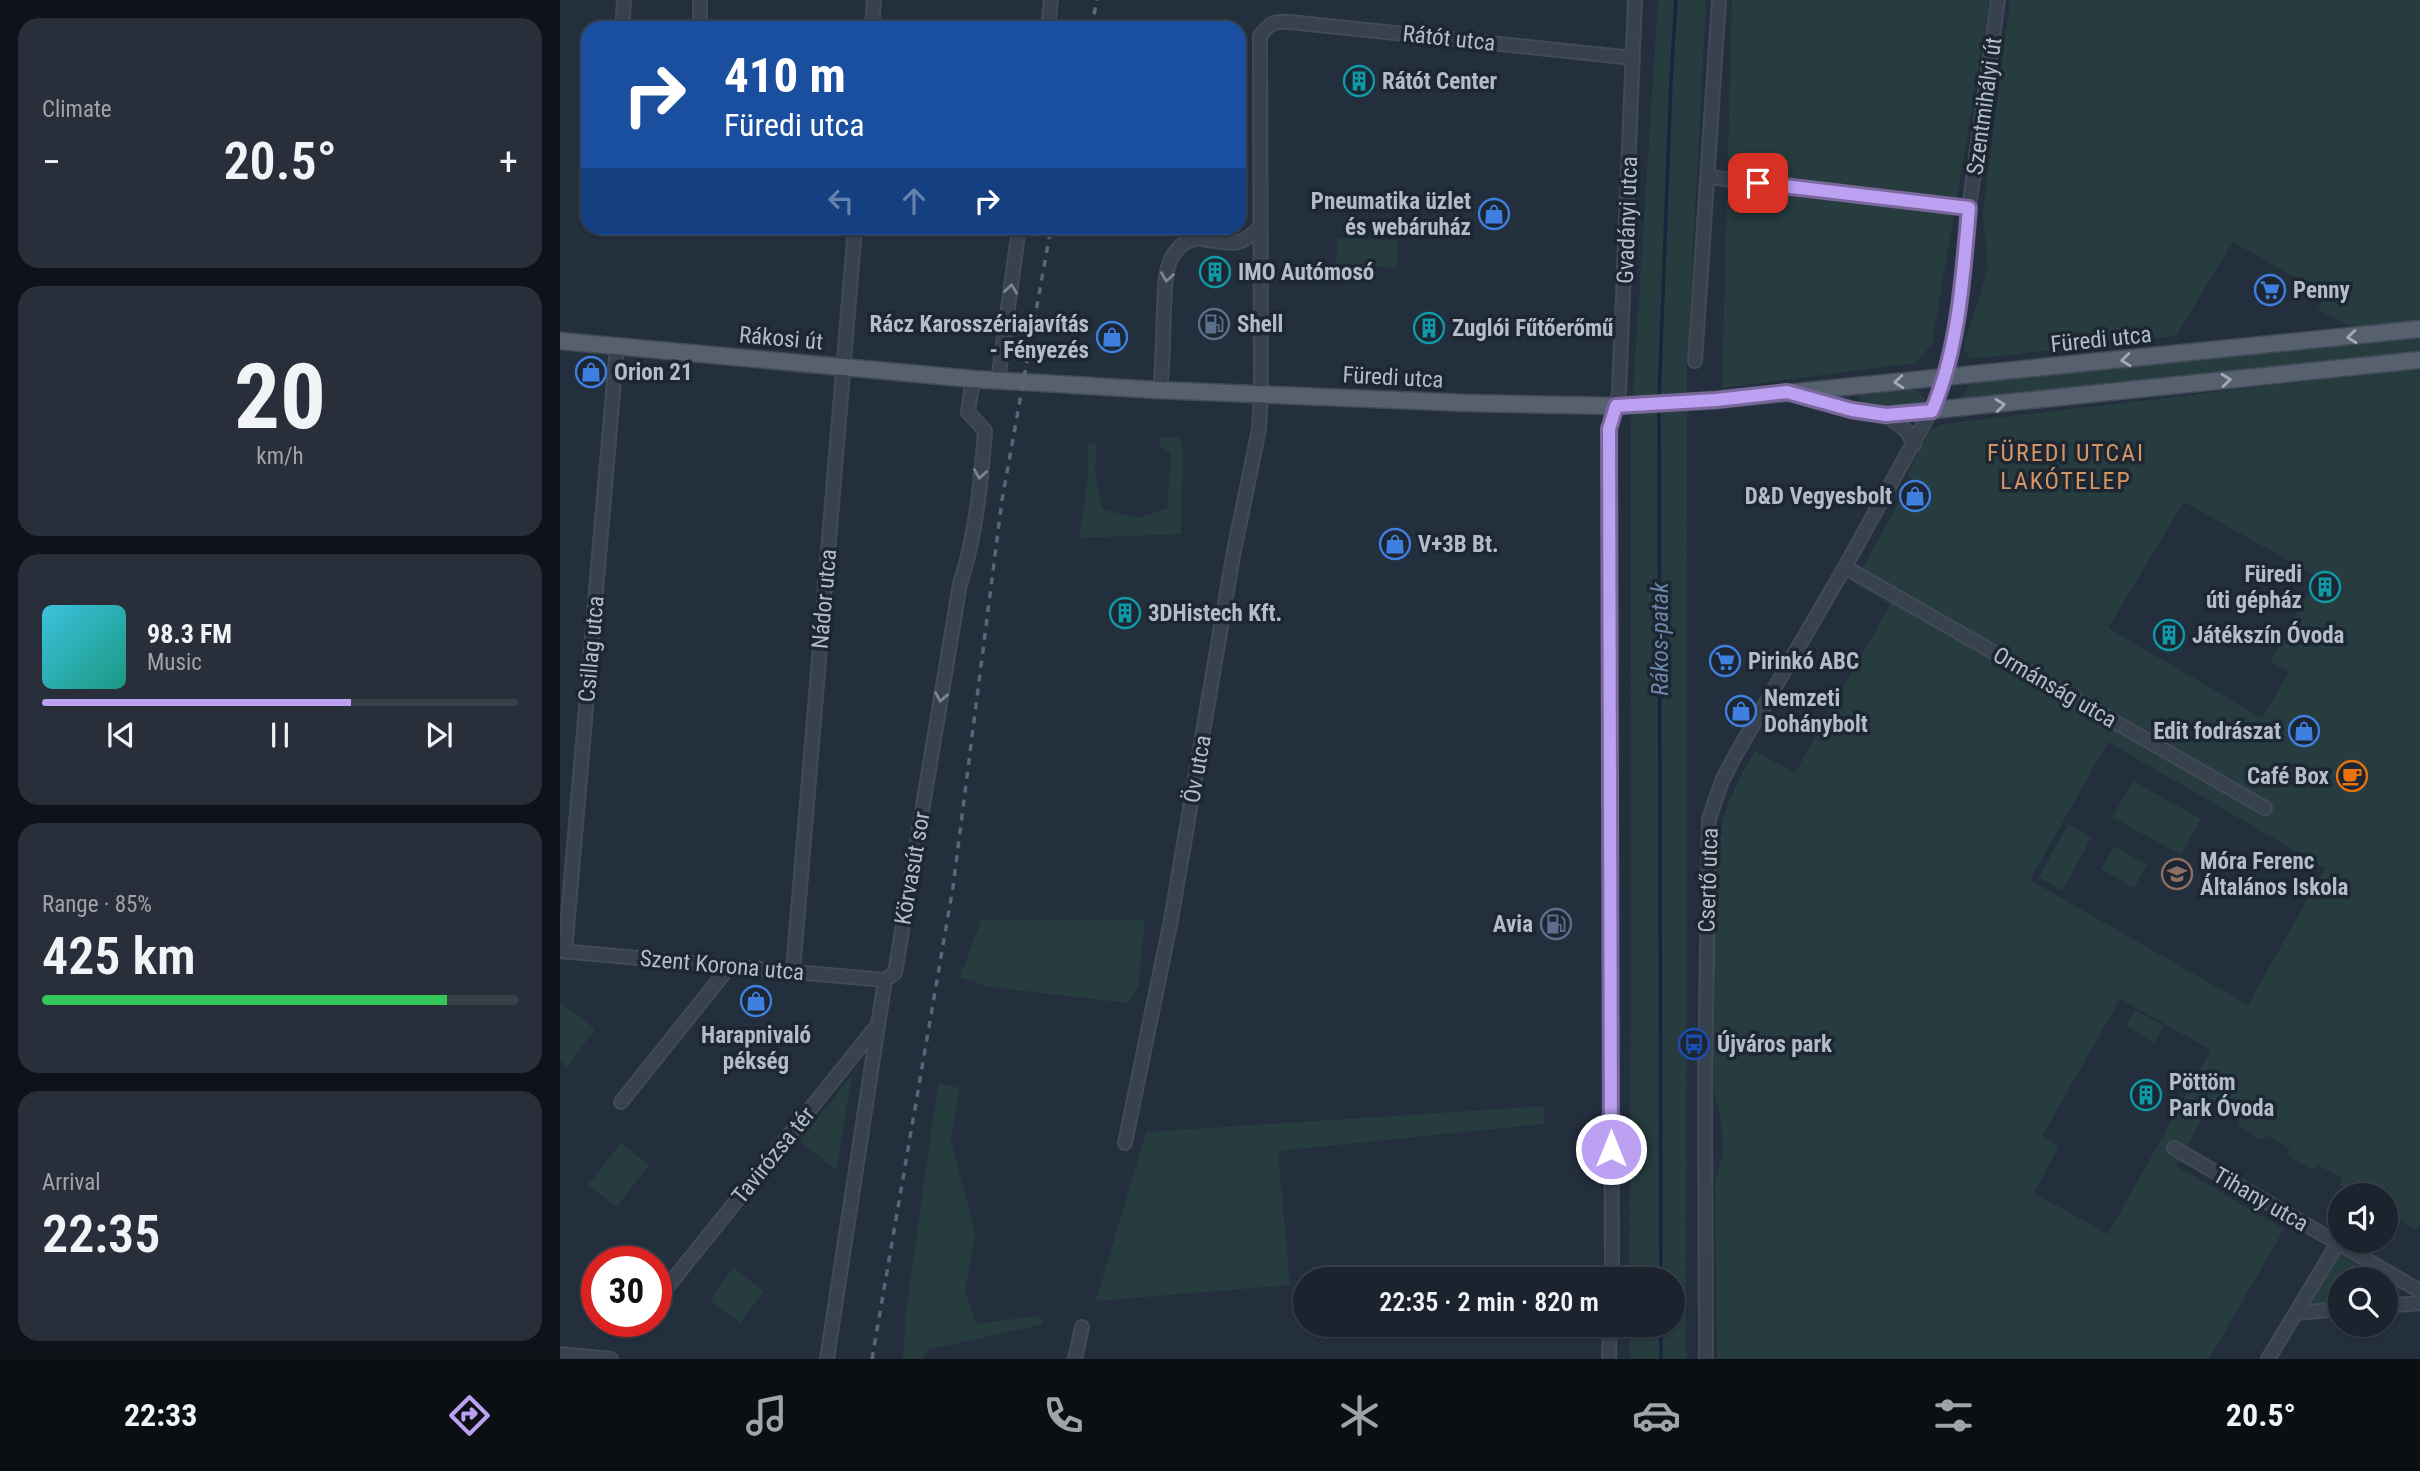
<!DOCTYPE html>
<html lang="en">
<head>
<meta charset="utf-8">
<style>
	:root { --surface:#1b232e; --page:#282f3a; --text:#f1f3f6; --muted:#a0a4aa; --line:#39404a; --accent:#bca0f2 }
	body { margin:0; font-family:"Roboto Condensed",sans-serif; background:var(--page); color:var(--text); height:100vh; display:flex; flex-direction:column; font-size:26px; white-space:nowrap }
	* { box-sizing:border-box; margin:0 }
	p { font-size:23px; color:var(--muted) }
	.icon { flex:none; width:38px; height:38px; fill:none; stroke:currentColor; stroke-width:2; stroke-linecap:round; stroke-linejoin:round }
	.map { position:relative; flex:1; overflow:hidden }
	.side { display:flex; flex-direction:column; gap:18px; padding:18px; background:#0f1319; width:560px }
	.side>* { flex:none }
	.banner { position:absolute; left:21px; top:21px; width:665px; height:214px; border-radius:21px; box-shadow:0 2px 5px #0004,0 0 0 2px var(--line); background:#1a4fa0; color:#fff; overflow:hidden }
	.fabs { position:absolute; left:1768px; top:1183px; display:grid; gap:14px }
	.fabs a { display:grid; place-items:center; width:70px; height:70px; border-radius:50%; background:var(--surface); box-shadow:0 2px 5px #0004,0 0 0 2px var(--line); font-size:35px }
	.speed { position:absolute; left:21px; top:1246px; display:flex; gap:14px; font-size:35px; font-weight:700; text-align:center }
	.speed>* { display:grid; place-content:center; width:91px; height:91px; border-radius:50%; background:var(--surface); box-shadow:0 2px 5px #0004,0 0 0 2px var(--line); line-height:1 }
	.speed .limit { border:10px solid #d22; background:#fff; color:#111 }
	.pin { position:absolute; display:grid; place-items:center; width:60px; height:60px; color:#fff; margin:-30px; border-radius:14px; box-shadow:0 4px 10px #0006 }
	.me { position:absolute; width:77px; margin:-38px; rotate:0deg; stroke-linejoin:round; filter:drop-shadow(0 0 5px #0008) }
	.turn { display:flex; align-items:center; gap:24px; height:147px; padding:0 28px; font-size:32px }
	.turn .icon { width:91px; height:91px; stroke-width:2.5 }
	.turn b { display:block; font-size:49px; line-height:60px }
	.lanes { display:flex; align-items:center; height:66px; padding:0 28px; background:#0003; justify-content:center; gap:35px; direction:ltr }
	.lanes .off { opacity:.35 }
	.big { font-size:52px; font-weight:600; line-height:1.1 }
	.side .tile { flex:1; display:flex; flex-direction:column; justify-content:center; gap:10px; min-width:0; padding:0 24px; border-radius:21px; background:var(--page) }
	.side .dial { align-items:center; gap:0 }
	.dial b { font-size:91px; line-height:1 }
	.song { display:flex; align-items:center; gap:21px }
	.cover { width:84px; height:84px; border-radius:10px; background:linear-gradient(135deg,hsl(190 70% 55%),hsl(170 70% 35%)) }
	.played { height:7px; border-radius:4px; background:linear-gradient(90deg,var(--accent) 65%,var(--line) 65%) }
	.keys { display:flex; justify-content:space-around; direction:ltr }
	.heat { display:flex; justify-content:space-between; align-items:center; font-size:38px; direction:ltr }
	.charge { height:10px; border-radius:5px; background:linear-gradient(90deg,#34c759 85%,var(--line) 0) }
	.trip { position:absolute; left:733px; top:1267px; width:392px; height:70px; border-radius:35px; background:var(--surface); box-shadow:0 2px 5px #0004,0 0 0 2px var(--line); font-weight:600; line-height:70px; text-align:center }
	.tabs { display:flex; height:112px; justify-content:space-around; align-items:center; background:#0b0e12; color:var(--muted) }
	.tabs .icon { width:49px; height:49px }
	.tabs .active { color:var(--accent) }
	.tabs b { font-size:32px; color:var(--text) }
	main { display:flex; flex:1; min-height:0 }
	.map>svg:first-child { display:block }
</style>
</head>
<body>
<main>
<section class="side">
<div class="tile"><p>Climate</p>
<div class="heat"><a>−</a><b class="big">20.5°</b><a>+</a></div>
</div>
<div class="tile dial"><b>20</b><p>km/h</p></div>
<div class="tile">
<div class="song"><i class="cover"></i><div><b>98.3 FM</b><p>Music</p></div></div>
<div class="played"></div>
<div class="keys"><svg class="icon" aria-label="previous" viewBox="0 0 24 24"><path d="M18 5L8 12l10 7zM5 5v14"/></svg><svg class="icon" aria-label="pause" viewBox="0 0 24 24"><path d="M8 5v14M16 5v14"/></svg><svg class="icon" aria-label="next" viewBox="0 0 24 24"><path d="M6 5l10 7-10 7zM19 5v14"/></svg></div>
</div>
<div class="tile"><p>Range · 85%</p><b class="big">425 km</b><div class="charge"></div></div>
<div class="tile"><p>Arrival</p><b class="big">22:35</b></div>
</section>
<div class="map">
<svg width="1860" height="1359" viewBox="0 0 1860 1359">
	<rect width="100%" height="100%" fill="#242f3e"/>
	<path fill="#263c3f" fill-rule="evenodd" d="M 1098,0 L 1146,0 L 1127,367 L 1126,1359 L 1070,1359 L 1070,1325 L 1113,1325 L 1113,1279 L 1070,1279 L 1071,424 Z
		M 1172,0 L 1430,0 L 1372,344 L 1356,363 L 1162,388 Z
		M 1450,0 L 1860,0 L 1860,324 L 1796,330 L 1758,310 L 1765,295 L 1673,242 L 1616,336 L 1411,359 L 1403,349 L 1428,268 L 1423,213 Z
		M 777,238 L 838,240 L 837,268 L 776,265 Z
		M 1860,336 L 1860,354 L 1400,402 L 1410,382 Z
		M 1860,368 L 1860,1224 L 1856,1230 L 1831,1215 L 1834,1209 L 1825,1204 L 1825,1195 L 1797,1195 L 1780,1185 L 1782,1179 L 1757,1164 L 1753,1170 L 1727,1155 L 1730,1149 L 1706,1135 L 1702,1140 L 1677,1125 L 1679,1121 L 1650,1104 L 1616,1166 L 1724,1229 L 1649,1359 L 1157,1359 L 1155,1182 L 1163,1152 L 1161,1119 L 1153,1088 L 1154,855 C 1161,816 1174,785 1195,751 L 1235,773 L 1330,605 L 1294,583 L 1352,479 L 1347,476 L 1369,431 L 1383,424 ZM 1624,502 L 1756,576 L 1749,589 L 1769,601 L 1767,604 L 1748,593 L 1710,661 L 1729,672 L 1702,718 L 1548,628 ZM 1548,742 L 1765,868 L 1688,1005 L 1470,880 ZM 1560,999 L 1651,1050 L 1548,1234 L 1474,1193 L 1499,1146 L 1482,1136 Z
		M 1348,387 L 1356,390 L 1365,399 L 1364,406 C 1347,407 1306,416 1298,395 L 1303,392 Z
		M 601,437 L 619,437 L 623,452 L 621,534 L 519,538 L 528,479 L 528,443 L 537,445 L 535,469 L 542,509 L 578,518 L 607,508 L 611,453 L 600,447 Z
		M 1573,781 L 1641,819 L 1621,855 L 1552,817 Z
		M 1508,824 L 1531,838 L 1502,891 L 1479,877 Z
		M 1554,846 L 1587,865 L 1574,888 L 1541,869 Z
		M 421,920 L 585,920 L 578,988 L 567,1003 L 430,987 L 400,977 Z
		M 0,1002 L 35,1029 L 7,1067 L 0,1061 Z
		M 1575,1010 L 1604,1026 L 1594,1043 L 1566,1026 Z
		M 290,1077 L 291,1079 L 276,1170 L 240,1141 Z
		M 378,1084 L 400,1088 L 391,1140 L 415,1232 L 405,1291 L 416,1324 L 478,1316 L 484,1324 L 367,1350 L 363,1359 L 343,1359 L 346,1311 Z
		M 984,1106 L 984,1124 L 718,1151 L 730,1285 L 536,1301 L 586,1132 Z
		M 61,1143 L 89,1165 L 57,1207 L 28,1185 Z
		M 1779,1255 L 1821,1279 L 1780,1279 L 1780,1302 L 1749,1304 Z
		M 173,1268 L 204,1291 L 180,1323 L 150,1300 Z"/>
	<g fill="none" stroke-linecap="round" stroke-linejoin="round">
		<path stroke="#17263c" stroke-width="3.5" d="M 1099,400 L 1111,81 L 1116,0
			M 1099,408 L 1101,1279
			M 1101,1325 L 1101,1359"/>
		<g stroke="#414a57" stroke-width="16">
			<path id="minor" d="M 62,28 L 64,0
				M 140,28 L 140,0
				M 312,28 L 314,0
				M 488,28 L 491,0
				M 1148,177 L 1409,208
				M 1135,361 L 1159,0
				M 438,381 L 459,228
				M 600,390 C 603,363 603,336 604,309 C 605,295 604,280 608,267 C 612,252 626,236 642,239 C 670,243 679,249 700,227
				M 1326,415 L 1347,431 L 1354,445
				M 1285,567 L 1705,808
				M 0,951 L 325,980
				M 5,952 L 57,346
				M 233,971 L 295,228
				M 325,980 L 335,973 L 400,584 C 416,536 421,481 425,431 L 408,412 L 413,379
				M 61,1102 L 170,966
				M 565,1143 L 611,920 L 673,556 L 699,429 L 701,394 L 700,36 C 709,23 715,21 730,22 L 1073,58
				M 1614,1148 L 1860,1291
				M 1052,1279 L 1049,429 L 1059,393 L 1075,0
				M 108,1286 L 316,1027
				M 1825,1306 L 1860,1303
				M 1737,1313 L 1780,1309
				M 0,1354 L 51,1359
				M 267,1359 L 325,980
				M 515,1359 L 522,1327
				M 1049,1359 L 1050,1325
				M 1146,1359 L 1145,1081 L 1149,819 L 1162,781 L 1176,754 L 1285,567 L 1378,398 L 1389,364 L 1402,281 L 1409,208 L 1438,0
				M 1708,1359 L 1778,1243"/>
		</g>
		<g stroke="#414a57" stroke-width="19">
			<path id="major" d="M 0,341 L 413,379 L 597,390 L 907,403 L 1056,406 L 1156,400 L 1860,329
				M 1239,395 L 1292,410 L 1326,415 L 1860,360"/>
		</g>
		<use href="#minor" stroke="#38414e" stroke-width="12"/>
		<use href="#major" stroke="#56606e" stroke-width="16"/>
		<path stroke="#5a6575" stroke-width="3.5" stroke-dasharray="7 7" stroke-linecap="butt" d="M 531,28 L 537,0
			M 312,1359 L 393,887 L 442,500 L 491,228"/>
	</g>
	<defs><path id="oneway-chevron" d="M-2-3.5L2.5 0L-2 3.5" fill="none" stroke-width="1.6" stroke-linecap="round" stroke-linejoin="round" transform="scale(1.75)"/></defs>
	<g stroke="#7c8592">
		<use href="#oneway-chevron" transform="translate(607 277) rotate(98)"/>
		<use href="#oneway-chevron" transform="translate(451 289) rotate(-82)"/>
		<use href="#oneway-chevron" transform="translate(420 474) rotate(99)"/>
		<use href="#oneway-chevron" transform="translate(381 697) rotate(100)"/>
	</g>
	<g stroke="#a1aab7">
		<use href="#oneway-chevron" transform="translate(1792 337) rotate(174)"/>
		<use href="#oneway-chevron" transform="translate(1566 360) rotate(174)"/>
		<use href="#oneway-chevron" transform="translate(1666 380) rotate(-6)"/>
		<use href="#oneway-chevron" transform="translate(1339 382) rotate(175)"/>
		<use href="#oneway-chevron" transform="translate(1440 405) rotate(-6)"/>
	</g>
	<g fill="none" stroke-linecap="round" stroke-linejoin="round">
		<g stroke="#7a689d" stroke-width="18">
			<path id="route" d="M 1051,1149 L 1049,429 L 1056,406 L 1156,400 L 1227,392 L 1292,410 L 1326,415 L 1372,411 C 1399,348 1403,276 1409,208 L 1198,183"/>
		</g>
		<use href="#route" stroke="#bca0f2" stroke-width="12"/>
	</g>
	<defs>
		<g id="building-ring" transform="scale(1.575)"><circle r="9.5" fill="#1d2633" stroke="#0f9aa8" stroke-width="1.5"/><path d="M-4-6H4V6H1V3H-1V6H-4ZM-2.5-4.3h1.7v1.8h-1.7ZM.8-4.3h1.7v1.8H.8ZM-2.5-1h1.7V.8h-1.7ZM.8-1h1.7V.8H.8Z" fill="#0f9aa8"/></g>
		<g id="shop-ring" transform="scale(1.575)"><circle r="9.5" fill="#1d2633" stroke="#3f7fe0" stroke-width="1.5"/><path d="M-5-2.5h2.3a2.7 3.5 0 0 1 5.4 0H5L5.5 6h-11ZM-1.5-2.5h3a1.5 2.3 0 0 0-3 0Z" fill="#3f7fe0"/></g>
		<g id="supermarket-ring" transform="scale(1.575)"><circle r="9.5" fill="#1d2633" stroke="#3f7fe0" stroke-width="1.5"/><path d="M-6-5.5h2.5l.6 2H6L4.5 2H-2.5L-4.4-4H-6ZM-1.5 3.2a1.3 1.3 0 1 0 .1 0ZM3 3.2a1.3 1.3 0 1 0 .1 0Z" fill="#3f7fe0"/></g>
		<g id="fuel-ring" transform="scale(1.575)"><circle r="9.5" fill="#1d2633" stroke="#5c6f8a" stroke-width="1.5"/><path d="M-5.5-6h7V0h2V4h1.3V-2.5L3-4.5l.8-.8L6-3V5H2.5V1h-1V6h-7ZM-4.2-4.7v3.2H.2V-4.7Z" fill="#5c6f8a"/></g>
		<g id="cafe-ring" transform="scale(1.575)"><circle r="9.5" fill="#1d2633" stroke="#e8710a" stroke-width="1.5"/><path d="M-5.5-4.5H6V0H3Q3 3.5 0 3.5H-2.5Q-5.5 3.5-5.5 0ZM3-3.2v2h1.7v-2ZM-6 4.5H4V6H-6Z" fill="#e8710a"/></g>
		<g id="school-ring" transform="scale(1.575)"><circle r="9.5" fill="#1d2633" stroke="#8d6e63" stroke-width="1.5"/><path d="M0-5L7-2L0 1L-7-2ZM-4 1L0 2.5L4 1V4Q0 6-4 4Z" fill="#8d6e63"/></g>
		<g id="bus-ring" transform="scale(1.575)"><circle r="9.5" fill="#1d2633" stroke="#1a4fb4" stroke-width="1.5"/><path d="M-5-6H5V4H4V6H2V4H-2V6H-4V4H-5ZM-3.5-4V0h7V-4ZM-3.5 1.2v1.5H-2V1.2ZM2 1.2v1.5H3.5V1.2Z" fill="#1a4fb4"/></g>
	</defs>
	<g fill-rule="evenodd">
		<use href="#building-ring" x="799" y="81"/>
		<use href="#shop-ring" x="934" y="214"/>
		<use href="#building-ring" x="655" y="272"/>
		<use href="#supermarket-ring" x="1710" y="290"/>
		<use href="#fuel-ring" x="654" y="324"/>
		<use href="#building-ring" x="869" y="328"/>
		<use href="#shop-ring" x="552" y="337"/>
		<use href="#shop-ring" x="31" y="372"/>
		<use href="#shop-ring" x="1355" y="496"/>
		<use href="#shop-ring" x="835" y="544"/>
		<use href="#building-ring" x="1765" y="587"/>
		<use href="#building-ring" x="565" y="613"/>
		<use href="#building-ring" x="1609" y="635"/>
		<use href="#supermarket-ring" x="1165" y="661"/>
		<use href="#shop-ring" x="1181" y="711"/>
		<use href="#shop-ring" x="1744" y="731"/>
		<use href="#cafe-ring" x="1792" y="776"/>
		<use href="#school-ring" x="1617" y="874"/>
		<use href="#fuel-ring" x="996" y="924"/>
		<use href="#shop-ring" x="196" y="1001"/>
		<use href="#bus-ring" x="1134" y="1044"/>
		<use href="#building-ring" x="1586" y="1095"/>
	</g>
	<g text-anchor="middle" stroke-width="7" stroke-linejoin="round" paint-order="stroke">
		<g font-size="23" fill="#b4bcc9" stroke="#1d2633">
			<text transform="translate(889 38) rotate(6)" y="8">Rátót utca</text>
			<text transform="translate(1424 106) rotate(-82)" y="8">Szentmihályi út</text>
			<text transform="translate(1067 220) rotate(-88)" y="8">Gvadányi utca</text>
			<text transform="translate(221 338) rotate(5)" y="8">Rákosi út</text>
			<text transform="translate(1541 339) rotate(-6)" y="8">Füredi utca</text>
			<text transform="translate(833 377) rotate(3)" y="8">Füredi utca</text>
			<text transform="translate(264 599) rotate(-85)" y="8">Nádor utca</text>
			<text transform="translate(31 649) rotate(-85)" y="8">Csillag utca</text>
			<text transform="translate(1495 687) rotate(30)" y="8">Ormánság utca</text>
			<text transform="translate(637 769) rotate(-80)" y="8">Öv utca</text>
			<text transform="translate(352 868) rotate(-80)" y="8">Körvasút sor</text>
			<text transform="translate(1148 880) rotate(-88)" y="8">Csertő utca</text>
			<text transform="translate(162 965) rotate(5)" y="8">Szent Korona utca</text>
			<text transform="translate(213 1155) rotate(-51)" y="8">Tavirózsa tér</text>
			<text transform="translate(1701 1199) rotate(30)" y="8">Tihany utca</text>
		</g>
		<g font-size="23" font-weight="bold" fill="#b4bcc9" stroke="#1d2633" text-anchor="start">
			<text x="822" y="89">Rátót Center</text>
			<text x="911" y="209" text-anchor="end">Pneumatika üzlet<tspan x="911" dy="26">és webáruház</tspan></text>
			<text x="678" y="280">IMO Autómosó</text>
			<text x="1733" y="298">Penny</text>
			<text x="529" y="332" text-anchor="end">Rácz Karosszériajavítás<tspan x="529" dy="26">- Fényezés</tspan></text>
			<text x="677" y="332">Shell</text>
			<text x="892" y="336">Zuglói Fűtőerőmű</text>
			<text x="54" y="380">Orion 21</text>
			<text x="1332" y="504" text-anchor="end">D&amp;D Vegyesbolt</text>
			<text x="858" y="552">V+3B Bt.</text>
			<text x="1742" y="582" text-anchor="end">Füredi<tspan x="1742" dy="26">úti gépház</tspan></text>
			<text x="588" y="621">3DHistech Kft.</text>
			<text x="1632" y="643">Játékszín Óvoda</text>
			<text x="1188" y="669">Pirinkó ABC</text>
			<text x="1204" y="706">Nemzeti<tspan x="1204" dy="26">Dohánybolt</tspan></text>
			<text x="1721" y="739" text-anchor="end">Edit fodrászat</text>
			<text x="1769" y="784" text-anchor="end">Café Box</text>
			<text x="1640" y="869">Móra Ferenc<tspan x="1640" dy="26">Általános Iskola</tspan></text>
			<text x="973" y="932" text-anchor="end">Avia</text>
			<text x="196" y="1043" text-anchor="middle">Harapnivaló<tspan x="196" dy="26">pékség</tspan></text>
			<text x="1157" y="1052">Újváros park</text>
			<text x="1609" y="1090">Pöttöm<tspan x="1609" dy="26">Park Óvoda</tspan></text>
		</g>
		<g font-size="24" letter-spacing="2" fill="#d59563" stroke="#1d2633">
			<text x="1506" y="461">FÜREDI UTCAI<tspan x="1506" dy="28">LAKÓTELEP</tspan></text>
		</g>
		<g font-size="24" font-style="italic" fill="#6d86a8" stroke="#1d2633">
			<text transform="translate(1100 639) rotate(-90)" y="8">Rákos-patak</text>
		</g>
	</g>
</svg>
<div class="fabs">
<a><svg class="icon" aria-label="sound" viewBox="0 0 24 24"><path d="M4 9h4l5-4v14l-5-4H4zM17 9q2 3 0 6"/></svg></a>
<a><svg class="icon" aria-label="search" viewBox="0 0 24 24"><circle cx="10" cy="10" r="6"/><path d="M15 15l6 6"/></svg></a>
</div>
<div class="speed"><div class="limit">30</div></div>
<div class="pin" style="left:1198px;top:183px;background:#d93025"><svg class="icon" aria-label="arrive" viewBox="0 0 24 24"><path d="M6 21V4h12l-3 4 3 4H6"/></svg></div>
<svg class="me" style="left:1051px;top:1149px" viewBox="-20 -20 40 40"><circle r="17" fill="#bca0f2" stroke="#fff" stroke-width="3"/><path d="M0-11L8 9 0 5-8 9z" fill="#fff"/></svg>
<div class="trip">22:35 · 2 min · 820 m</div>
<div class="banner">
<div class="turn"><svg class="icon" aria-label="right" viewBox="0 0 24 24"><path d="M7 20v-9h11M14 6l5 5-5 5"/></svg><div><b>410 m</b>Füredi utca</div></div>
<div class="lanes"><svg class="icon off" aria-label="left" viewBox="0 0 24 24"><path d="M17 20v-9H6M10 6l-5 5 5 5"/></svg><svg class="icon off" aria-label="ahead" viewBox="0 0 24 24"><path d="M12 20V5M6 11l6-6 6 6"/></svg><svg class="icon" aria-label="right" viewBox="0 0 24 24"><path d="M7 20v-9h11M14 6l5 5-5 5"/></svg></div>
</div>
</div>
</main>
<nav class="tabs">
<b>22:33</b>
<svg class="icon active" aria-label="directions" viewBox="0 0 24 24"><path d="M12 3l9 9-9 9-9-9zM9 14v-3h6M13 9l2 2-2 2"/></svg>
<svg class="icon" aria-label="music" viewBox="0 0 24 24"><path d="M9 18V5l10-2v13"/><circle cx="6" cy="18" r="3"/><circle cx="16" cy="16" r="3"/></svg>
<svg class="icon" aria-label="phone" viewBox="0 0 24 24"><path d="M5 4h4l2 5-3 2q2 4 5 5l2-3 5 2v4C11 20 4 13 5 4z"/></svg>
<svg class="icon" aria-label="climate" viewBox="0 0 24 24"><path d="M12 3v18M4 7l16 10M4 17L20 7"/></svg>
<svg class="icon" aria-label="car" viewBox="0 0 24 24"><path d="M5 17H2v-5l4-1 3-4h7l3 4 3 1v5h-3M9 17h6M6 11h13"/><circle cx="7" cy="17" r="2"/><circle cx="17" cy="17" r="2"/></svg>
<svg class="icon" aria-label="filters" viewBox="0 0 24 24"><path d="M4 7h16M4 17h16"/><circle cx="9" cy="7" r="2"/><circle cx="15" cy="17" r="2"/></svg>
<b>20.5°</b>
</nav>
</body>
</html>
